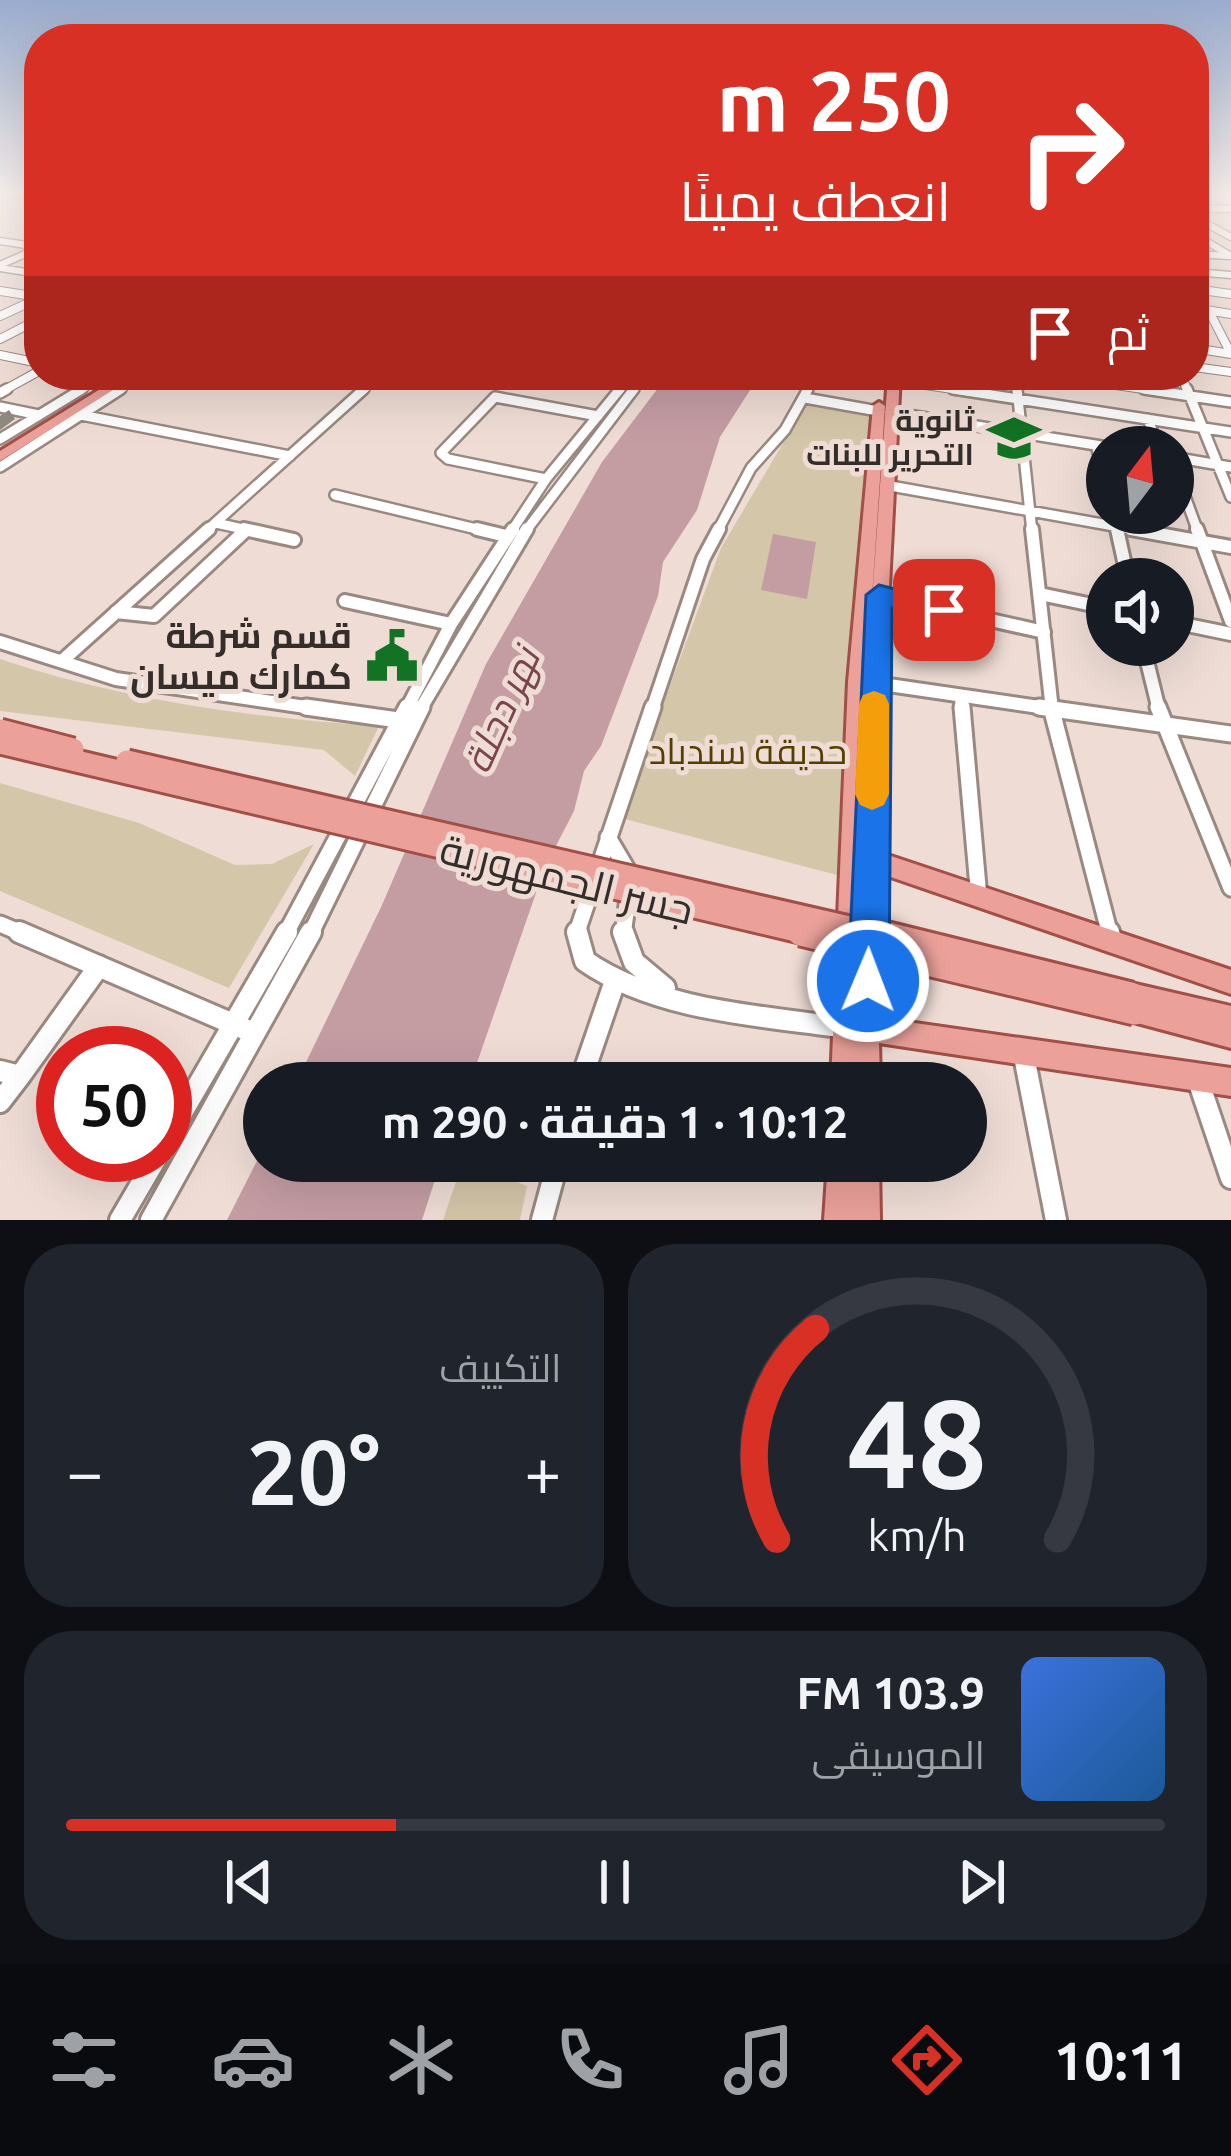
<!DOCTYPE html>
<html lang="ar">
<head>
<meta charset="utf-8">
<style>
	:root { --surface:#171b24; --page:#20242c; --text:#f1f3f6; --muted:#9ea1a6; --line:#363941; --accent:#d93025 }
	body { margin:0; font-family:Ubuntu,Cairo,sans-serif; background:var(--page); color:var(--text); direction:rtl; height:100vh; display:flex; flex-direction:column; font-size:45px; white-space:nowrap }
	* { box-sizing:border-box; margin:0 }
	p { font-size:39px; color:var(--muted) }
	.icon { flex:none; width:66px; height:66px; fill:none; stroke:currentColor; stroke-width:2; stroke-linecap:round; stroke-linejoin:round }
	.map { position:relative; height:1220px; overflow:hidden; direction:ltr }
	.panel { display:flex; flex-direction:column; gap:24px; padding:24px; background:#0d0f14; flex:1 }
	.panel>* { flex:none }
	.banner { position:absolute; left:24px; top:24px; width:1185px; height:366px; border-radius:48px; box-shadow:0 12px 48px #0002; direction:rtl; background:#d93025; color:#fff; overflow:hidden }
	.needle { width:78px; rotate:16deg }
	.controls { position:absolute; left:1086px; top:426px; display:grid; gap:24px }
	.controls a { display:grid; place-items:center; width:108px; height:108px; border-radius:50%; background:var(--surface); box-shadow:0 12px 48px #0002; font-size:60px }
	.speed { position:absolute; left:36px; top:1026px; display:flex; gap:24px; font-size:60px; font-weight:700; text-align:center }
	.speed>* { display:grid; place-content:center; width:156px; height:156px; border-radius:50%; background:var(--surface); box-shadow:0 12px 48px #0002; line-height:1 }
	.speed .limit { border:18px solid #d22; background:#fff; color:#111 }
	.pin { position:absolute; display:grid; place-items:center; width:102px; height:102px; color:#fff; margin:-51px; border-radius:24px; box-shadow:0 6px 18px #0006 }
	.me { position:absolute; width:132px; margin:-66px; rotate:1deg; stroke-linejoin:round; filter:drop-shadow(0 0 9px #0008) }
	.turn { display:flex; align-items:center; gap:42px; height:252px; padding:0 60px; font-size:54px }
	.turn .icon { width:156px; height:156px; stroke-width:2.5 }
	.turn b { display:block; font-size:84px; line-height:102px }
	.then { display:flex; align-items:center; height:114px; padding:0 60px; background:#0003; gap:24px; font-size:45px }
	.big { font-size:90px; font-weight:700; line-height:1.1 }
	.panel .card { flex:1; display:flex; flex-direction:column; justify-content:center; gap:18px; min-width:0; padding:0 42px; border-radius:48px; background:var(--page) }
	.panel .dial { align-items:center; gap:0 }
	.dial svg { height:312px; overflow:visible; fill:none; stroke:var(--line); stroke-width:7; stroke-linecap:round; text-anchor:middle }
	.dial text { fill:var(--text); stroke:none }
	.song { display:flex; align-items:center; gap:36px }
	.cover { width:144px; height:144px; border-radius:18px; background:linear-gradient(135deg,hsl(220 70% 55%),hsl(210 70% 35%)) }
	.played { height:12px; border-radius:6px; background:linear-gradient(90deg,var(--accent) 30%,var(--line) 30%) }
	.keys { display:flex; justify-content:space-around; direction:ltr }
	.heat { display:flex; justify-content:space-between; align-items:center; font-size:66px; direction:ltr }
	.panel .tiles { flex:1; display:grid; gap:24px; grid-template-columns:1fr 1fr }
	.card:last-child { grid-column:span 2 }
	.trip { position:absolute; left:243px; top:1062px; width:744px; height:120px; border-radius:60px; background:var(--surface); box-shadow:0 12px 48px #0002; font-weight:700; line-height:120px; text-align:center; direction:rtl }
	.dock { display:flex; height:192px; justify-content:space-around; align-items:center; background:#090b0e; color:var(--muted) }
	.dock .icon { width:84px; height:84px }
	.dock .current { color:var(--accent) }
	.dock b { font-size:54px; color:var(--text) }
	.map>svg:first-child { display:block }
</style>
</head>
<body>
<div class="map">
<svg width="1231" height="1220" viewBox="0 0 1231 1220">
	<rect width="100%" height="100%" fill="#efddd5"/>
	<path fill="#d4c6a8" d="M 808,401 L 871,411 L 837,875 L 621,818 L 721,548 Z
		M 0,659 C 122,700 251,718 379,726 L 355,776 L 324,750 L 0,711 Z
		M 0,783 L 139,823 L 235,865 L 272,864 L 314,844 L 229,988 L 0,891 Z
		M 463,1161 L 527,1186 L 520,1220 L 443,1220 Z"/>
	<path fill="#c49da3" d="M 668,375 L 751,375 L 752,387 L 720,437 L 697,510 L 663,562 L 658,596 L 601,746 L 584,771 L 574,811 L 545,867 L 470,1083 L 296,1083 L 382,905 L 486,664 L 602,462 Z
		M 773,534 L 816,542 L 807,599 L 761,590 Z
		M 264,1147 L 264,1161 L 441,1161 L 422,1220 L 227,1220 Z"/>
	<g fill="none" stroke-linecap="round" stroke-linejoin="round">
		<g stroke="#998981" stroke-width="9">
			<path id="minor-far5" d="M 12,194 L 38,194
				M 1194,208 L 1231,209
				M 1194,217 L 1231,237
				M 1194,234 L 1231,256
				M 0,241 L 39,247
				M 1194,254 L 1229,256
				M 0,265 L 39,248
				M 0,268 L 39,274
				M 1194,272 L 1231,275"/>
		</g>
		<g stroke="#998981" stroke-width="10">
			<path id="minor-far4" d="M 1194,289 L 1231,294
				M 0,291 L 39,297
				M 1194,308 L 1231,314
				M 1209,311 L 1231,354
				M 0,316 L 39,298
				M 0,339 L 39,319
				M 1194,348 L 1231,354
				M 0,355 L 39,363
				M 1194,367 L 1231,372
				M 1015,375 L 1017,392
				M 1047,375 L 1164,392
				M 1181,375 L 1188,392
				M 893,380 L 972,392
				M 1,392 L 39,371
				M 77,392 L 105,375
				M 116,392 L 143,375
				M 361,392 L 380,375
				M 618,392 L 632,375
				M 632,392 L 645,375
				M 806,392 L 816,375"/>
		</g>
		<g stroke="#998981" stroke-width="14">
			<path id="minor-far3" d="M 953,389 L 1231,432
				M 1017,389 L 1032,532
				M 1144,389 L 1231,402
				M 1187,389 L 1231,497
				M 0,393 L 7,389
				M 805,398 L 878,411
				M 0,407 L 39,415
				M 890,412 L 1108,447
				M 81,415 L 290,456
				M 1148,419 L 1158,447
				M 0,439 L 82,389
				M 1096,445 L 1107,489
				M 1173,457 L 1231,467
				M 1173,463 L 1198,532
				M 0,467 L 121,389
				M 546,479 L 448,459 L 441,453 L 495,397 L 598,416
				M 885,485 L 1147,532
				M 335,495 L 489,532
				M 1113,513 L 1117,532
				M 216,523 L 257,532
				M 205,532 L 364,389
				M 511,532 L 546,479 L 620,389
				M 525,532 L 634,389
				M 717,532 L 751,468 L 785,430 L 808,389"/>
		</g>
		<g stroke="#998981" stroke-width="18">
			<path id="minor-far2" d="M 244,529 L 294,540
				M 477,529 L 506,536
				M 1032,529 L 1052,710
				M 1117,529 L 1128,579
				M 1131,529 L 1231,547
				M 1197,529 L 1231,621
				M 1040,594 L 1107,608
				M 879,595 L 1044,632
				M 345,601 L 451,624
				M 116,612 L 154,616 L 246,530
				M 1173,622 L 1231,634
				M 0,642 L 116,679 L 326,710
				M 1143,645 L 1159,710
				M 63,660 L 209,529
				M 875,683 L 1060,710
				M 961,697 L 962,710
				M 406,710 L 451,624 L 513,529
				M 420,710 L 527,529
				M 652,710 L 703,559 L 719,529"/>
		</g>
		<g stroke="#998981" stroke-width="21">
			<path id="minor-far1" d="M 306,707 L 398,720
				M 962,707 L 979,898
				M 1039,707 L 1231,734
				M 1051,707 L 1110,935
				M 1158,707 L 1231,888
				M 608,837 L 631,876 L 623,935
				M 0,924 L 26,935
				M 285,935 L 407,707
				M 310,935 L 422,707
				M 576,935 L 653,707"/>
		</g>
		<g stroke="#998981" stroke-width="26">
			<path id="minor" d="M 19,932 L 254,1033
				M 577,932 L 585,961 C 657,1011 762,1016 846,1028
				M 623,932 L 634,962 L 665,988
				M 1109,932 L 1111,940
				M 1023,1051 L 1056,1220
				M 0,1071 L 20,1076 L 99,966
				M 1197,1077 L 1231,1178
				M 580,1083 L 615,981
				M 0,1102 L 20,1076
				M 165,1142 L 287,932
				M 120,1220 L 158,1155
				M 151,1220 L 311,932
				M 542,1220 L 558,1161"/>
		</g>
		<g stroke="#a24f47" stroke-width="6">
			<path id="major" d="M 123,375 L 137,375 L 0,461 L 0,451 Z
				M 888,375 L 900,375 L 884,683 L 882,853 L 1231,970 L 1231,994 L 882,874 L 880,1018 L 1231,1068 L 1231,1096 L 879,1043 L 880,1083 L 831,1083 L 848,682 L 873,406 L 879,402 L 885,406 L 867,670 Z
				M 1131,983 L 1231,1006 L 1231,1048 L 1126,1020 L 1122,1011 L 1124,1006 L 1118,996 L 1122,987 Z
				M 828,1161 L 879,1161 L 880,1220 L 824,1220 Z"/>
		</g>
		<use href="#minor-far5" stroke="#fff" stroke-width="6"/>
		<use href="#minor-far4" stroke="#fff" stroke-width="8"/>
		<use href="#minor-far3" stroke="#fff" stroke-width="9"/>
		<use href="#minor-far2" stroke="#fff" stroke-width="12"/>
		<use href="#minor-far1" stroke="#fff" stroke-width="15"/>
		<use href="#minor" stroke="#fff" stroke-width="20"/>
		<use href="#major" fill="#eba19a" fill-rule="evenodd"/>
		<g stroke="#a24f47" stroke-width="27" stroke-linecap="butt">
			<path id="major-bridge-far1" d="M 0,730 L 73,749
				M 0,743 L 813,935
				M 127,761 L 884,935"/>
		</g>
		<g stroke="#a24f47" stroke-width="33" stroke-linecap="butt">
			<path id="major-bridge" d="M 801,932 L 1135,1011
				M 872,932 L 1131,996"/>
		</g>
		<use href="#major-bridge-far1" stroke="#eba19a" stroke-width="21"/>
		<use href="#major-bridge" stroke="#eba19a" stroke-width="27"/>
	</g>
	<path fill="#90877e" d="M 9,410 L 15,419 L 0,430 L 0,416 Z"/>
	<linearGradient id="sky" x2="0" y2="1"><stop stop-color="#99abcc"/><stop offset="0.53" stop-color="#f8f0ec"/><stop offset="1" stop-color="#f8f0ec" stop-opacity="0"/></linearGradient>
	<rect width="1231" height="365" fill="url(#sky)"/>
	<path fill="#1a73e8" stroke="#114b97" stroke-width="3" d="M 879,585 L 954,604 L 958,610 L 944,620 L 892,608 L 889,981 L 883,996 L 868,1002 L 854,996 L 848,981 L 866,595 Z"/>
	<path fill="#f59e0b" d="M 874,691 L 885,695 L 889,704 L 889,794 L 884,805 L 872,810 L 860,805 L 855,794 L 859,704 L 863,695 Z"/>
	<defs>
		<g id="school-bare" transform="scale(4.14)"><path d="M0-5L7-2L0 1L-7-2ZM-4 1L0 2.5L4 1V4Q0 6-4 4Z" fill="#117323" stroke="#efddd5" stroke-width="2.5" paint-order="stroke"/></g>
		<g id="civic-bare" transform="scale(4.14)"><path d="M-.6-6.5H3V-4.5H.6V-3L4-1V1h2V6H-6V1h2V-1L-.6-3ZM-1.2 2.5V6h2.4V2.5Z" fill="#117323" stroke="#efddd5" stroke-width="2.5" paint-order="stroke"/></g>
	</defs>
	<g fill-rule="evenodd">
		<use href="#school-bare" x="1014" y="438"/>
		<use href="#civic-bare" x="392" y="656"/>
	</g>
	<g text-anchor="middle" stroke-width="10" stroke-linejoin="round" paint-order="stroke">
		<g font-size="30" font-weight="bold" fill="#342d2a" stroke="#efddd5" text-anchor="end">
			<text x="974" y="431">ثانوية<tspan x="974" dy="34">التحرير للبنات</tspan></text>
		</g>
		<g font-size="36" font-weight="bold" fill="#342d2a" stroke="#efddd5" text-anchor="end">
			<text x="352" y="648">قسم شرطة<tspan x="352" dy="41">كمارك ميسان</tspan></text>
		</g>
		<g font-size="36" fill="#543f01" stroke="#efddd5">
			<text x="748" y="764">حديقة سندباد</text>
		</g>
		<g font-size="39" font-style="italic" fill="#7b444e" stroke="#efddd5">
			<text transform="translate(501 710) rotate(-66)" y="14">نهر دجلة</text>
		</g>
		<g font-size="42" fill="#342d2a" stroke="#efddd5">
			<text transform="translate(567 879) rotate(14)" y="15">جسر الجمهورية</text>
		</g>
	</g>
</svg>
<div class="controls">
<a><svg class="needle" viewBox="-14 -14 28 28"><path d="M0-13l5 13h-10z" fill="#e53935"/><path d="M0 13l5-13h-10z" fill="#9ea1a6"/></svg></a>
<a><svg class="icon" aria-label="sound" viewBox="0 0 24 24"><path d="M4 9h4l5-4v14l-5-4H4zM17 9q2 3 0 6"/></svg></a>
</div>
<div class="speed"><div class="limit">50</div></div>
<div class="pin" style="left:944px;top:610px;background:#d93025"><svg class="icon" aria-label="arrive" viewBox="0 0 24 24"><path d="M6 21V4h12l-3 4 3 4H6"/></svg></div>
<svg class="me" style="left:868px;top:981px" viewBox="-20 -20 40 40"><circle r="17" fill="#1a73e8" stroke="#fff" stroke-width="3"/><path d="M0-11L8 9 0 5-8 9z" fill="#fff"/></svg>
<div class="trip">10:12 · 1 دقيقة · 290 m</div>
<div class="banner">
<div class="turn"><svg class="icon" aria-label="right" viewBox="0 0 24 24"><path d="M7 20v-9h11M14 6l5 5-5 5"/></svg><div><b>250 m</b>انعطف يمينًا</div></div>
<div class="then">ثم<svg class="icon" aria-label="arrive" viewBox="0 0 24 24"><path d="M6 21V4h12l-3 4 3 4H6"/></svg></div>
</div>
</div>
<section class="panel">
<div class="tiles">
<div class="card dial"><svg viewBox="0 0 100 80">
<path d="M14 69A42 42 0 1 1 86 69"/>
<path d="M14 69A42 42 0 0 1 24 15" stroke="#d93025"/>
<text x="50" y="56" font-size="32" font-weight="700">48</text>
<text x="50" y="72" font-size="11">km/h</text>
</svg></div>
<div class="card"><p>التكييف</p>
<div class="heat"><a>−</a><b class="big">20°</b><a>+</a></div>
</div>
<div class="card">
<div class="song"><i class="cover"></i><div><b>103.9 FM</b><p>الموسيقى</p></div></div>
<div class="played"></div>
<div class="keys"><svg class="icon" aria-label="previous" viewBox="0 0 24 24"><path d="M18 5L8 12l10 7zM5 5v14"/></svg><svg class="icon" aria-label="pause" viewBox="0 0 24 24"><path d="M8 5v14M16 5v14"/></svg><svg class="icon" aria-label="next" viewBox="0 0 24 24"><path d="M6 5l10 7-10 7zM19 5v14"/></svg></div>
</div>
</div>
</section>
<nav class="dock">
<b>10:11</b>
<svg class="icon current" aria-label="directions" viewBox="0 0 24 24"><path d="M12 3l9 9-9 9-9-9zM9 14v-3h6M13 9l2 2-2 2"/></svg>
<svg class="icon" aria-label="music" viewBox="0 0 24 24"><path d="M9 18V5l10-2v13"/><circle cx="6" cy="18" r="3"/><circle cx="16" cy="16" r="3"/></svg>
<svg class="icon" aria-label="phone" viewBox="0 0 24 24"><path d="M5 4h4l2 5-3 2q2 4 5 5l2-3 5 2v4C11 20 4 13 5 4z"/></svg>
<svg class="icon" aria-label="climate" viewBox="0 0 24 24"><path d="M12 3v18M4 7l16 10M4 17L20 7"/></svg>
<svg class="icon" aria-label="car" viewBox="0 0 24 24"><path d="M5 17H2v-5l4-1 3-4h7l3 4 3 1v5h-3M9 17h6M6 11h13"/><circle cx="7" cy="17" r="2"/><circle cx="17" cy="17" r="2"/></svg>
<svg class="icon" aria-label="filters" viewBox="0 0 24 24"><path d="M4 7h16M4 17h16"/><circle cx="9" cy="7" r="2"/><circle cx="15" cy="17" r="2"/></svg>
</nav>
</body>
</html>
